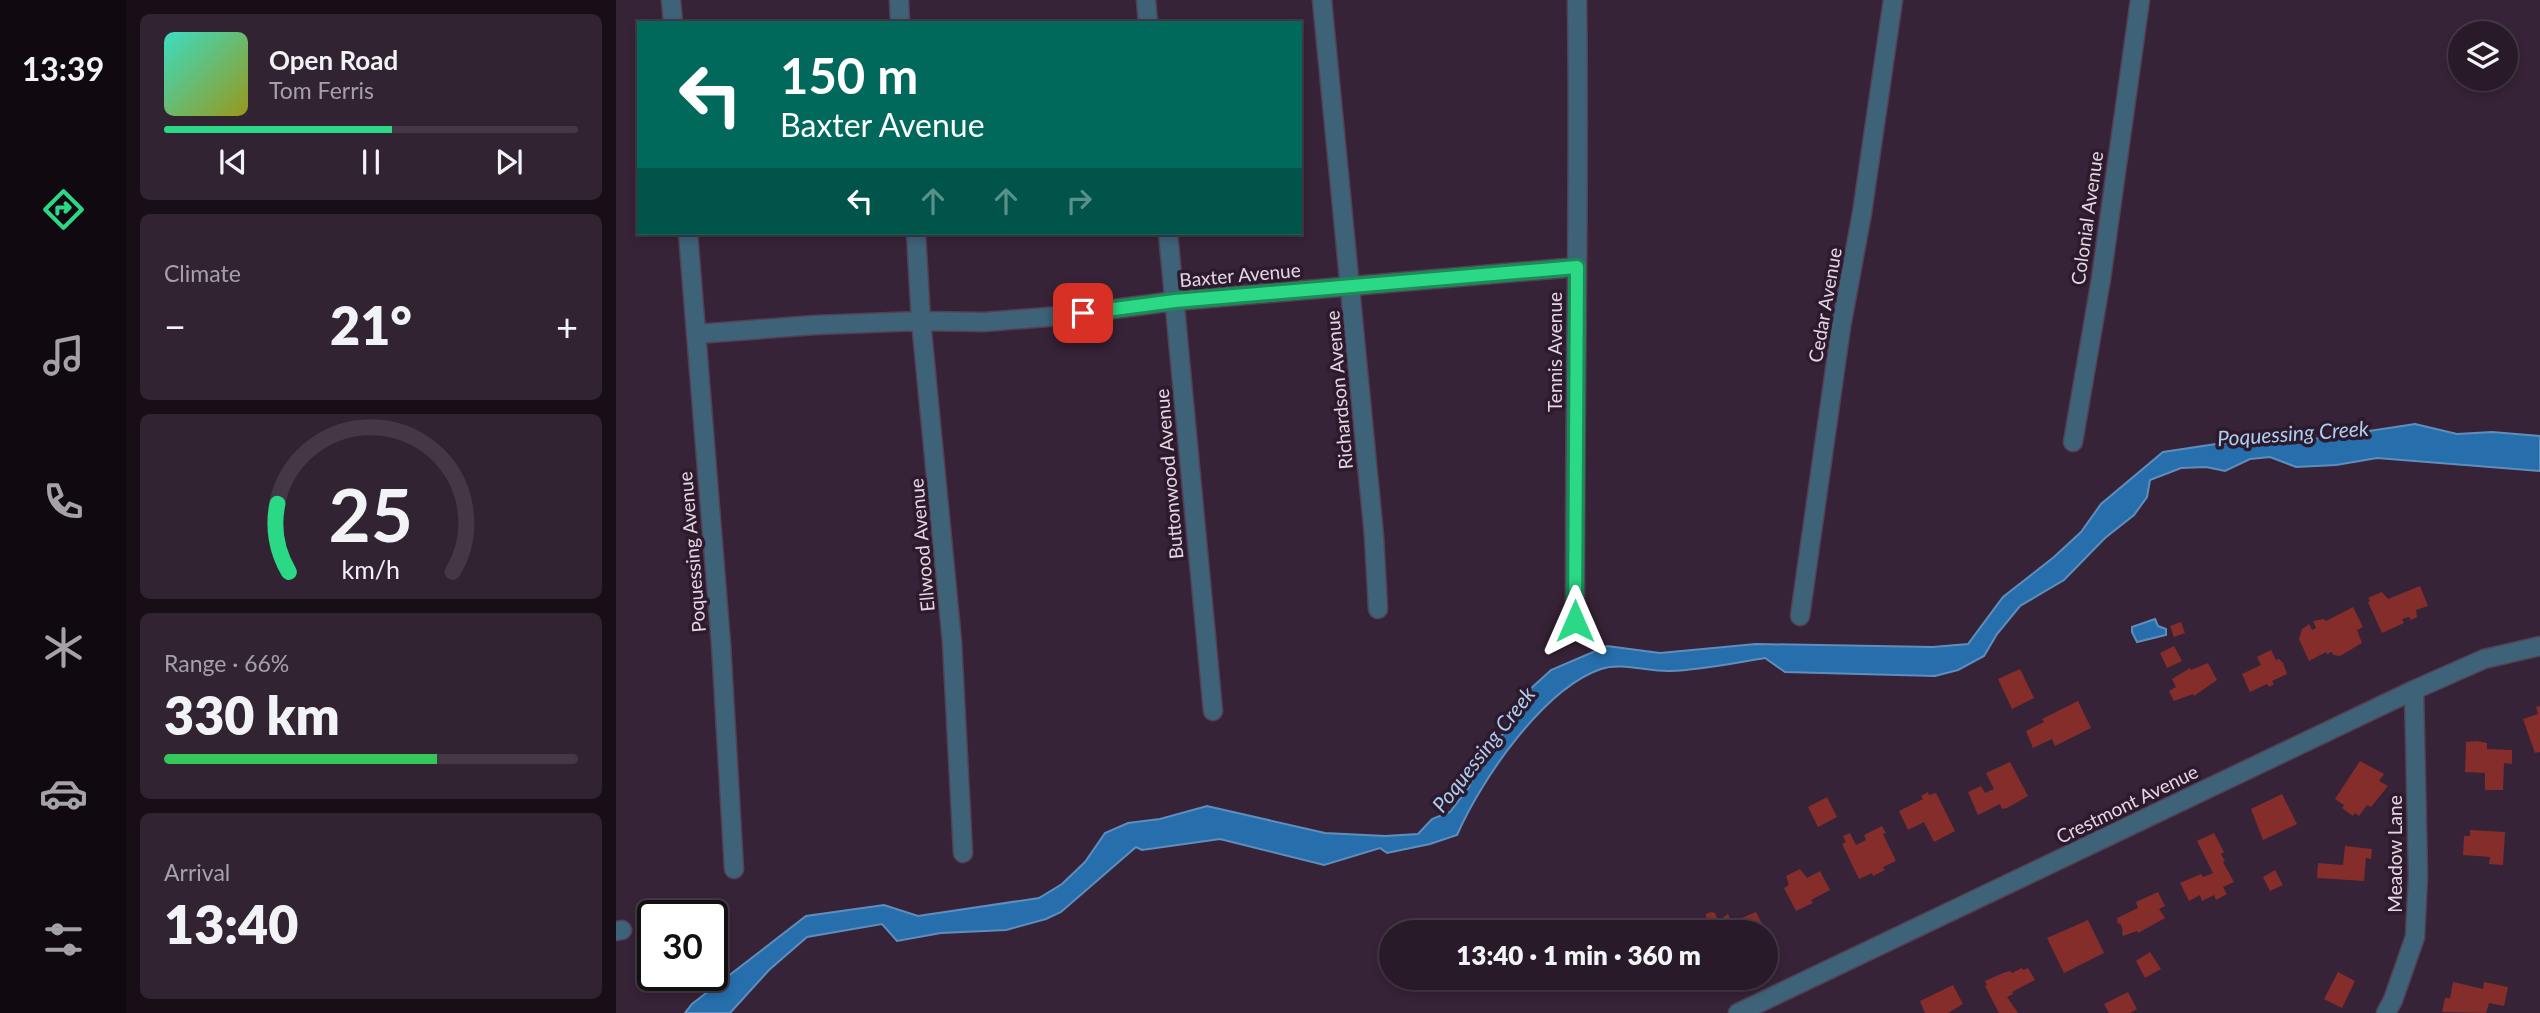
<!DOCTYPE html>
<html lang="en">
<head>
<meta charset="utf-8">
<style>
	:root { --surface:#291a29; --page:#312331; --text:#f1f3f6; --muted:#a5a1a8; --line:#453846; --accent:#2ad885 }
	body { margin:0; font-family:Lato,sans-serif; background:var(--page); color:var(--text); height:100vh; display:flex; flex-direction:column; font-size:26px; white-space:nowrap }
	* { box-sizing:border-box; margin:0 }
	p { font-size:23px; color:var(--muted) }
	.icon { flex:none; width:38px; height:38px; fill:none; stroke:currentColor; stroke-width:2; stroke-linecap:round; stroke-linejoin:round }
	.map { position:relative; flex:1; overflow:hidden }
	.side { display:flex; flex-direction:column; gap:14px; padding:14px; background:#170e17; width:490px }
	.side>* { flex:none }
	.top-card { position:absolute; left:21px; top:21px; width:665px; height:214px; border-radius:0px; box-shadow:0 4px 10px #0003,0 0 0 2px var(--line); background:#00695c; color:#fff; overflow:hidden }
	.fabs { position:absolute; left:1832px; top:21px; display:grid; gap:14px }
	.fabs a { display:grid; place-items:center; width:70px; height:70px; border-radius:50%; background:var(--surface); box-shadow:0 4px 10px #0003,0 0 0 2px var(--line); font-size:35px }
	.speed { position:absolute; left:21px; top:900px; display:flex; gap:14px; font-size:35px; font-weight:700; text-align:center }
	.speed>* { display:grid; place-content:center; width:91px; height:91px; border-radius:50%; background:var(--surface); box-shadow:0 4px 10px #0003,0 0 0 2px var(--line); line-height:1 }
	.speed .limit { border:4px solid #111; border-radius:10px; background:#fff; color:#111 }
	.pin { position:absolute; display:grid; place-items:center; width:60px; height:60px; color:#fff; margin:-30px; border-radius:14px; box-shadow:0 4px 10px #0006 }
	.me { position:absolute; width:77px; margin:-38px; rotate:0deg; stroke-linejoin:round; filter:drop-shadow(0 0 5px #0008) }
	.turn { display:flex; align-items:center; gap:24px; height:147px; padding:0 28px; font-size:32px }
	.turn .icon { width:91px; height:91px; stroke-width:2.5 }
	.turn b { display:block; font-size:49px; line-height:60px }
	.lanes { display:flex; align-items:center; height:66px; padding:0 28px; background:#0003; justify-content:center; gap:35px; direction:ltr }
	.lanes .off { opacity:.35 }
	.big { font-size:52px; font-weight:800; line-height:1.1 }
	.side .tile { flex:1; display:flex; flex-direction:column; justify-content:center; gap:10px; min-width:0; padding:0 24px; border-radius:10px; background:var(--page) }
	.side .dial { align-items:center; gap:0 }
	.dial svg { height:182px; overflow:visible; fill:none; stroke:var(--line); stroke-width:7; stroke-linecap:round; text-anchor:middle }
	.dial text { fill:var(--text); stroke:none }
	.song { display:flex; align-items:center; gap:21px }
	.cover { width:84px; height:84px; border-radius:10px; background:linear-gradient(135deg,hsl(170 70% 55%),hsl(60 70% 35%)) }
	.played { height:7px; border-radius:4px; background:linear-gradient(90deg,var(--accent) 55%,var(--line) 55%) }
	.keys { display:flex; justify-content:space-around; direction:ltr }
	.heat { display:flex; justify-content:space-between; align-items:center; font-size:38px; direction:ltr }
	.charge { height:10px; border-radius:5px; background:linear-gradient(90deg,#34c759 66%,var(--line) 0) }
	.trip { position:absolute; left:763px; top:920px; width:399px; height:70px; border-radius:35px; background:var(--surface); box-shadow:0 4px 10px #0003,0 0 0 2px var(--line); font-weight:800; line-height:70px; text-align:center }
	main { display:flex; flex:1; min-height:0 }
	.dock { display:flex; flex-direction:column; width:126px; justify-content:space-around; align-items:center; background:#100a10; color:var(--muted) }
	.dock .icon { width:49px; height:49px }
	.dock .selected { color:var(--accent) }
	.dock b { font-size:32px; color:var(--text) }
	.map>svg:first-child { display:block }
</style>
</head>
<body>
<main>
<nav class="dock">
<b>13:39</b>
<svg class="icon selected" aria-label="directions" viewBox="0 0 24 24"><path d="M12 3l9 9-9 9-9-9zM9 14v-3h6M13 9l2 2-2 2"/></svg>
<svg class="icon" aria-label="music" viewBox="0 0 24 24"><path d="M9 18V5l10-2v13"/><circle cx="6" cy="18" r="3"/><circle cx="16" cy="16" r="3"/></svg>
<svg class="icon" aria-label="phone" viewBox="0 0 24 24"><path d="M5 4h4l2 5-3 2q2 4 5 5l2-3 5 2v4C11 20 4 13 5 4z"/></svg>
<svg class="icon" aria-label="climate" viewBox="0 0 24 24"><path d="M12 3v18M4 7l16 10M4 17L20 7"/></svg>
<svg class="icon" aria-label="car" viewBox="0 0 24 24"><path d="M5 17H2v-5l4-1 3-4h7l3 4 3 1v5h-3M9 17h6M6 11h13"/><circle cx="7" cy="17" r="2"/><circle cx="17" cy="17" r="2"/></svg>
<svg class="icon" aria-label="filters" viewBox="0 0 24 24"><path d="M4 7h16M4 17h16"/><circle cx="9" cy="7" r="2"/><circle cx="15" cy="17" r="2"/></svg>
</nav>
<section class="side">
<div class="tile">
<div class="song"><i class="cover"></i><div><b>Open Road</b><p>Tom Ferris</p></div></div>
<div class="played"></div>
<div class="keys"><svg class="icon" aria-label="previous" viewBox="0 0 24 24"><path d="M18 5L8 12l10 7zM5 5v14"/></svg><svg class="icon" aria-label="pause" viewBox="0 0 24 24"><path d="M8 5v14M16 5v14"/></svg><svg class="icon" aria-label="next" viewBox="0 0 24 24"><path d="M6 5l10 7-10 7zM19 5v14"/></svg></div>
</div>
<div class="tile"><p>Climate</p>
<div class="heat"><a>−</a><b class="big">21°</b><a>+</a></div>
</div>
<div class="tile dial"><svg viewBox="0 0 100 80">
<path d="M14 69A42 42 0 1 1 86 69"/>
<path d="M14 69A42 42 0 0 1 9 39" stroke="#2ad885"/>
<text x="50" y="56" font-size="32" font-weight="700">25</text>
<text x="50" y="72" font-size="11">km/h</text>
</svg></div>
<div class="tile"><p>Range · 66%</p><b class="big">330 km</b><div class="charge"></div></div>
<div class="tile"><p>Arrival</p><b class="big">13:40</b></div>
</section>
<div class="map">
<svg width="1924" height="1013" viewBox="0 0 1924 1013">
	<rect width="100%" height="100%" fill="#372337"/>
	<path fill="#266eac" stroke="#5f8ebd" stroke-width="2" d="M 1799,424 L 1841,434 L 1876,432 L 1924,436 L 1924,471 L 1761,458 L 1720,465 L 1680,467 L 1654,457 L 1634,459 L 1609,471 L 1590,467 L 1565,468 L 1534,480 L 1531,497 L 1518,515 L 1489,538 L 1448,580 L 1404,606 L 1381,634 L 1368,656 L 1342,670 L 1319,676 L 1169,672 L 1149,658 C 1118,663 1086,670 1054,671 C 1033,672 1006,662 985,669 C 927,689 865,780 841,835 L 814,844 L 771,853 L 764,848 L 708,865 L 604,839 L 526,850 L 520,847 L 445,912 L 430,919 L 390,930 L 325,933 L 281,941 L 266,924 L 191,937 L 153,970 L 114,1013 L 69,1013 L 76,1004 L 190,916 L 268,905 L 302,916 L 423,898 L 446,884 L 469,862 L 489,833 L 512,823 L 544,819 L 591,806 L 709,833 L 769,836 L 802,834 L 816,819 L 834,812 L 853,787 L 872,745 L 881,740 L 894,727 L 899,709 L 911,692 L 935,670 L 991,646 L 1044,653 L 1140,644 L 1317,647 L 1352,644 L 1387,597 L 1438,557 L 1465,532 L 1485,504 L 1547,452 L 1600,444 L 1707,438 Z
		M 1539,619 L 1542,626 L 1550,629 L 1550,635 L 1521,642 L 1516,632 L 1516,627 Z"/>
	<path fill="#842d2a" d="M 1804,586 L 1812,606 L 1800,610 L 1801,617 L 1795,620 L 1793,617 L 1786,619 L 1788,623 L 1766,633 L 1752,602 L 1754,601 L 1752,598 L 1766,592 L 1772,599 Z
		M 1737,607 L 1747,627 L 1741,630 L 1746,643 L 1724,656 L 1717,655 L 1716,652 L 1711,654 L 1710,652 L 1693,661 L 1683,639 L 1686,629 L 1693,624 L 1696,630 L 1700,628 L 1697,621 L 1708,619 L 1710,621 Z
		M 1565,622 L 1569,633 L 1558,637 L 1554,626 Z
		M 1558,646 L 1566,661 L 1551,668 L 1544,653 Z
		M 1655,650 L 1660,660 L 1663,659 L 1667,663 L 1671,674 L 1656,681 L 1658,684 L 1653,687 L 1651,684 L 1634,692 L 1626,674 L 1645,665 L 1641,657 Z
		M 1592,663 L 1601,680 L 1578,696 L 1577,694 L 1558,701 L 1553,691 L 1560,687 L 1556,679 L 1574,668 L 1575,670 Z
		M 1404,669 L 1418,698 L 1396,709 L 1382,679 Z
		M 1462,701 L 1475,728 L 1439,746 L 1436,739 L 1417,748 L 1410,731 L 1428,722 L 1426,719 Z
		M 1924,706 L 1924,752 L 1919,753 L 1907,719 L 1922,714 L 1920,707 Z
		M 1860,741 L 1871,743 L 1871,749 L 1896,750 L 1896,764 L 1888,763 L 1887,790 L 1869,790 L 1869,773 L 1849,772 L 1850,742 Z
		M 1744,761 L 1768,774 L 1763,781 L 1772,786 L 1755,807 L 1751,805 L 1743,816 L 1739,813 L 1737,816 L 1726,808 L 1728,805 L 1719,799 Z
		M 1394,762 L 1412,796 L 1391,808 L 1386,809 L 1384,804 L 1362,815 L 1352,792 L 1365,786 L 1369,793 L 1378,789 L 1370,773 Z
		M 1312,792 L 1313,795 L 1320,793 L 1339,831 L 1318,842 L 1308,822 L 1292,830 L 1283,811 L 1307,799 L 1305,796 Z
		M 1666,794 L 1681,824 L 1647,840 L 1635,809 Z
		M 1211,797 L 1221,817 L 1202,827 L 1192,807 Z
		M 1266,826 L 1270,833 L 1267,834 L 1280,861 L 1267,867 L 1269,870 L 1257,876 L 1256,873 L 1243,879 L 1226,844 L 1230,842 L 1227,836 L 1234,833 L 1240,845 L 1250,840 L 1248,835 Z
		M 1854,830 L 1889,832 L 1887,865 L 1873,864 L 1874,857 L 1847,855 L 1848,836 L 1854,836 Z
		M 1598,833 L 1608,852 L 1605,854 L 1609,861 L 1607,862 L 1618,882 L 1607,887 L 1611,894 L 1600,900 L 1598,895 L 1586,901 L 1584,895 L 1573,901 L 1564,883 L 1585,874 L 1587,877 L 1597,873 L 1581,841 Z
		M 1729,846 L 1756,849 L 1755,859 L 1750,858 L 1748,881 L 1701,878 L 1702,863 L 1727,865 Z
		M 1184,869 L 1191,878 L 1204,871 L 1214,890 L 1195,900 L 1197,903 L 1180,911 L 1168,888 L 1173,885 L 1170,876 Z
		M 1659,870 L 1667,885 L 1654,891 L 1647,877 Z
		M 1542,892 L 1549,906 L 1543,909 L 1549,918 L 1522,933 L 1521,931 L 1507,936 L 1506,932 L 1507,931 L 1504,923 L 1502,924 L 1501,918 L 1522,908 L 1520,902 Z
		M 1095,912 L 1099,913 L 1102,920 L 1094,925 L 1096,929 L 1104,925 L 1103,921 L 1112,914 L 1116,922 L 1140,912 L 1146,924 L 1130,933 L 1084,933 L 1084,925 L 1090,922 L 1090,914 Z
		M 1472,920 L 1488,953 L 1448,973 L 1431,938 Z
		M 1534,952 L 1545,969 L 1529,978 L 1520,961 Z
		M 1406,968 L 1407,970 L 1412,968 L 1419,980 L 1396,992 L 1397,994 L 1391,997 L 1402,1013 L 1383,1013 L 1369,986 L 1371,985 L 1369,981 L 1387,973 L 1394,971 L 1396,973 Z
		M 1722,972 L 1739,981 L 1726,1008 L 1708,999 Z
		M 1837,982 L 1867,989 L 1868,982 L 1892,987 L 1888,1006 L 1873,1003 L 1870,1013 L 1826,1012 L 1829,998 L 1834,998 Z
		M 1337,985 L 1347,1004 L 1332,1013 L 1309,1013 L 1304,1001 Z
		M 1512,992 L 1521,1009 L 1514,1013 L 1493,1013 L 1488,1004 Z"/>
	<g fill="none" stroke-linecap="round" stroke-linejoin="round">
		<g stroke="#534053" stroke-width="21">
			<path id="minor" d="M 55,0 L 57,23
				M 283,0 L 284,23
				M 530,0 L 532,23
				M 706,0 L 758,536 L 762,609
				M 72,233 L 105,644 L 118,869
				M 300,233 L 305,321 L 336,642 L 347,853
				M 552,233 L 597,711
				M 81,334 L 199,325 L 305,321 L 368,322 L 444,316 L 559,301 L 961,267
				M 1457,442 L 1485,279 L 1524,0
				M 1184,616 L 1225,327 L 1246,213 L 1277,0
				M 959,621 C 958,414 964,207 961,0
				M 0,931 L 6,930
				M 1122,1013 L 1798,690 L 1868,659 L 1924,646
				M 1770,1013 L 1777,1000 L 1799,937 L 1802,876 L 1798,690"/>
		</g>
		<use href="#minor" stroke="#3e6278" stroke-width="18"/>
	</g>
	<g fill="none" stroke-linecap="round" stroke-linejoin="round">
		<g stroke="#1b8c56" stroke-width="18">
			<path id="route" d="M 467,313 L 559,301 L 961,267 L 959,621"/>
		</g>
		<use href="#route" stroke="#2ad885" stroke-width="12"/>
	</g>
	<g text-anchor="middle" stroke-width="7" stroke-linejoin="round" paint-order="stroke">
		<g font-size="19" fill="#e4d7e4" stroke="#2d1a2d">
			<text transform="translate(1471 218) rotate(-82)" y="7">Colonial Avenue</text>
			<text transform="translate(624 275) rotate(-5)" y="7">Baxter Avenue</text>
			<text transform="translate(1209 305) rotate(-80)" y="7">Cedar Avenue</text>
			<text transform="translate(939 352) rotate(-90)" y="7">Tennis Avenue</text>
			<text transform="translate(723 390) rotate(-95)" y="7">Richardson Avenue</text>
			<text transform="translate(553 474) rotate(-95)" y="7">Buttonwood Avenue</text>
			<text transform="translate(306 545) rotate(-95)" y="7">Ellwood Avenue</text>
			<text transform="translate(76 552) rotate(-95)" y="7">Poquessing Avenue</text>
			<text transform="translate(1511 804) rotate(-26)" y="7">Crestmont Avenue</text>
			<text transform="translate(1779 854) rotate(-90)" y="7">Meadow Lane</text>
		</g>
		<g font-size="21" font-style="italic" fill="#accef0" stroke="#2d1a2d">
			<text transform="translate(1677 434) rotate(-4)" y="7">Poquessing Creek</text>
			<text transform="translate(868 750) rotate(-52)" y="7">Poquessing Creek</text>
		</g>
	</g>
</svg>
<div class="fabs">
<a><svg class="icon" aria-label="layers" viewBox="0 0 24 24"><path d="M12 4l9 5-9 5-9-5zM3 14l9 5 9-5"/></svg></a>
</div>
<div class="speed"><div class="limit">30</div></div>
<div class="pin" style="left:467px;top:313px;background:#d93025"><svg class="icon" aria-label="arrive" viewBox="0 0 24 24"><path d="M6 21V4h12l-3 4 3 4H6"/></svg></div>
<svg class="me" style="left:959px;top:621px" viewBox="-20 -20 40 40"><path d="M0-17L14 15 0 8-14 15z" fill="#2ad885" stroke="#fff" stroke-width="4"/></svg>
<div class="trip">13:40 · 1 min · 360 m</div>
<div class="top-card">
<div class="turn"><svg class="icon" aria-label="left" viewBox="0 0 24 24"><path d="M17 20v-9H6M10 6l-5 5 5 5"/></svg><div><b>150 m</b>Baxter Avenue</div></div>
<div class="lanes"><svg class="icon" aria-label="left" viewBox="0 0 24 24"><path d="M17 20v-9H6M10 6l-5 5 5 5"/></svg><svg class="icon off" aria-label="ahead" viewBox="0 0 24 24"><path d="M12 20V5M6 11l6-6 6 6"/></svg><svg class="icon off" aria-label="ahead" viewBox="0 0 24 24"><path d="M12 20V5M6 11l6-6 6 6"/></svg><svg class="icon off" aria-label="right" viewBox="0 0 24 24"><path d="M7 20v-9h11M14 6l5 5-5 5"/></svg></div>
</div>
</div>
</main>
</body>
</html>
